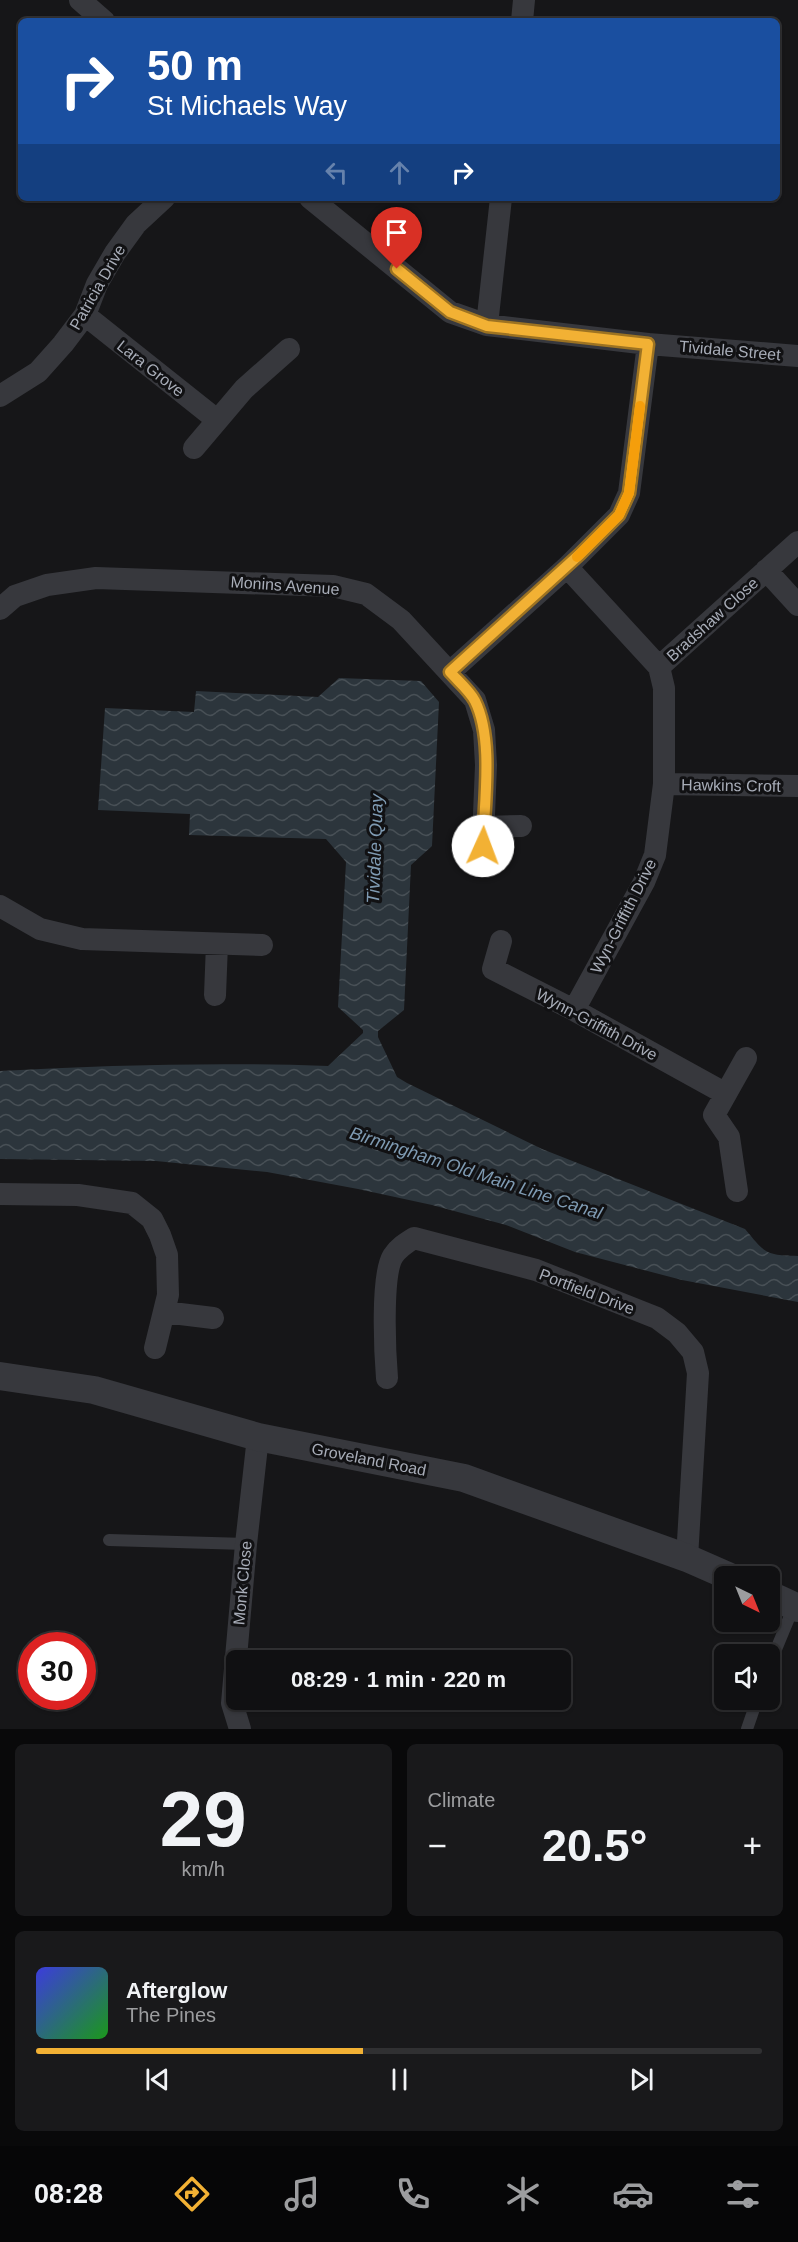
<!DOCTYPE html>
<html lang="en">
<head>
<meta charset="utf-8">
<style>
	:root { --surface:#101012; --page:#19191b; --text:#f1f3f6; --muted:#9c9d9f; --line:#303032; --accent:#f2b134 }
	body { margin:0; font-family:Helvetica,sans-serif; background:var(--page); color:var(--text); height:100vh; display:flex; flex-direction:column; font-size:22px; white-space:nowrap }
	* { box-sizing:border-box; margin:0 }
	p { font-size:20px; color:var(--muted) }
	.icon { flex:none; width:33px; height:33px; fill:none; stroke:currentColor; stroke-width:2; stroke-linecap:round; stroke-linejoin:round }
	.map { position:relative; height:1729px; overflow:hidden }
	.sheet { display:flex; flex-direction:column; gap:15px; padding:15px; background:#09090a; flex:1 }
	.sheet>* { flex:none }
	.hud { position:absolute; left:18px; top:18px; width:762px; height:183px; border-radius:9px; box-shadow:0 2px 4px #0004,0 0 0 2px var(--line); background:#1a4fa0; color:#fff; overflow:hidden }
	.needle { width:39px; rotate:137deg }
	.fabs { position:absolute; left:714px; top:1566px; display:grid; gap:12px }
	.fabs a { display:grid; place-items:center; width:66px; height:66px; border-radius:9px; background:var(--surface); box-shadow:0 2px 4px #0004,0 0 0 2px var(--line); font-size:30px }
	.speed { position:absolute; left:18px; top:1632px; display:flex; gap:12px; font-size:30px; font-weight:700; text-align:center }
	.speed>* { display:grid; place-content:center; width:78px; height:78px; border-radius:50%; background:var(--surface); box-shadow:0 2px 4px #0004,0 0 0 2px var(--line); line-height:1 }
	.speed .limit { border:9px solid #d22; background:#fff; color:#111 }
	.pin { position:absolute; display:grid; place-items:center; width:51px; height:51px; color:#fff; margin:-62px -26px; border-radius:50% 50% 50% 0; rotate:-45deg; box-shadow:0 0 6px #0007 }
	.pin .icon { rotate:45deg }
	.me { position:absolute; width:66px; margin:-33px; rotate:2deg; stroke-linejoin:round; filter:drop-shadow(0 0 4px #0008) }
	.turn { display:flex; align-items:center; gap:21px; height:126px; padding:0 30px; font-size:27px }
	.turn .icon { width:78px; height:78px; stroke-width:2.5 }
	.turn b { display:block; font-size:42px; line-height:51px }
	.lanes { display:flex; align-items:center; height:57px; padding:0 30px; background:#0003; justify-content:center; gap:30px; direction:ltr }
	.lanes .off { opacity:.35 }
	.big { font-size:45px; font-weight:600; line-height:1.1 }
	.sheet .card { flex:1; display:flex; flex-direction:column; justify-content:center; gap:9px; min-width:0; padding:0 21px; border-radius:9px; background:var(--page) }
	.sheet .dial { align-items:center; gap:0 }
	.dial b { font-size:78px; line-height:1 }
	.song { display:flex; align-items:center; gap:18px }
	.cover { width:72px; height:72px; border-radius:9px; background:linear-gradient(135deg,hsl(240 70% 55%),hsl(120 70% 35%)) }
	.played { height:6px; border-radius:3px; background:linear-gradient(90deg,var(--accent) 45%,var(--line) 45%) }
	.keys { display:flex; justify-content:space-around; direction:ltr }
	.heat { display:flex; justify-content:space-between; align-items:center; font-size:33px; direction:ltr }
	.sheet .tiles { flex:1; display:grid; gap:15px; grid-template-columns:1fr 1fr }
	.card:last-child { grid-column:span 2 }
	.trip { position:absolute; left:226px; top:1650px; width:345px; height:60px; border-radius:9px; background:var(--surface); box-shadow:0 2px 4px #0004,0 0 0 2px var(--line); font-weight:600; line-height:60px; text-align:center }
	.menu { display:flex; height:96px; justify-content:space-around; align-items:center; background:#060607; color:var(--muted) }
	.menu .icon { width:42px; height:42px }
	.menu .current { color:var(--accent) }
	.menu b { font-size:27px; color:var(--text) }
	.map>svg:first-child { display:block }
</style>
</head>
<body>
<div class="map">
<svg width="798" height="1729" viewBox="0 0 798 1729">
	<defs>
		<pattern id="water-waves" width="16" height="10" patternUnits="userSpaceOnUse" patternTransform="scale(1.5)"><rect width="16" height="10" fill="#2c353c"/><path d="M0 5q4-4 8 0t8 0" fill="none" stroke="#485056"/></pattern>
	</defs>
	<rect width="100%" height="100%" fill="#161618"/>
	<path fill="url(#water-waves)" d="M 339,678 L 421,681 L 439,702 L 432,846 L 411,865 L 404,1010 L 378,1031 L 378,1037 L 397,1077 L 407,1083 L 542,1149 L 745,1229 C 766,1254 765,1255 798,1256 L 798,1302 L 682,1280 L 575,1252 L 506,1225 L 432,1205 L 358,1189 L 267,1172 L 156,1161 L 0,1159 L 0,1071 C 109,1065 219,1062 328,1066 L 363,1033 L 363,1030 L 338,1007 L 346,862 L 326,839 L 189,835 L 190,814 L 98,810 L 105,708 L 194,712 L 196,691 L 318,697 Z"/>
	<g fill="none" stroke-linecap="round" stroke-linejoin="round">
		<path stroke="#37383d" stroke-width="12" d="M 109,1540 L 246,1544
			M 770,1664 L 794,1606
			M 747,1729 L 757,1700"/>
		<path stroke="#37383d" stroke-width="22" d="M 80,0 L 104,21
			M 522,21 L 524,0
			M 310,198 L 450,312 L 487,325 L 648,344 L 798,356
			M 85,315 L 217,420
			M 487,325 L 501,198
			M 0,396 L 38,372 L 63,344 L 85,315 L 97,284 L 115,253 L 136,224 L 164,198
			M 194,448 L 244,389 L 289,349
			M 567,567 L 659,667 L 664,688 L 664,784 L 655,855 L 644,882 L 574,1010
			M 766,570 L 798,605
			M 0,609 L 15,596 L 47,585 L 96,578 L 333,586 L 366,594 L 401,620 L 475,700 L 484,730 L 486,765 L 482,864
			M 659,667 L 798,542
			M 450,672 L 567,567 L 619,515 L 629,493 L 648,344
			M 664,784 L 798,786
			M 483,827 L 521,826
			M 0,906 L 40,929 L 82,939 L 262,945
			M 501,941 L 493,969 L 574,1010 L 726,1094
			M 215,995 L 217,944
			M 737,1191 L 729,1137 L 714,1115 L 746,1058
			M 0,1194 L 78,1195 L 132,1203 L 152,1219 L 160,1235 L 167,1255 L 168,1295 L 155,1348
			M 164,1312 L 213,1318
			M 387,1378 C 385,1354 381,1275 393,1256 C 398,1248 406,1243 414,1238 L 536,1270 L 657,1318 L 677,1333 L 693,1352 L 698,1373 L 687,1558
			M 240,1729 L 232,1703 L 246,1544 L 258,1437"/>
		<path stroke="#37383d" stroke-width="28" d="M 0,1376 L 94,1390 L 258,1437 L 464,1478 L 687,1558 L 728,1576
			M 770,1595 L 798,1608"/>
	</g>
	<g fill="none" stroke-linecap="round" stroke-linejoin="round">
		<g stroke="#9d7322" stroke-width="15">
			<path id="route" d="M 397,269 L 450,312 L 487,326 L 648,344 L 629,493 L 619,515 L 580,554 L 450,672 C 458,681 470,691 475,701 C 494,739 484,803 483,846"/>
		</g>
		<use href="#route" stroke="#f2b134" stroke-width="10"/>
		<path stroke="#f59e0b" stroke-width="10" d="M 577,557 L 619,515 L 629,493 L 640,406"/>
	</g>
	<g text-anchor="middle" stroke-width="6" stroke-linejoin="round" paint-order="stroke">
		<g font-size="16" fill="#a8adb8" stroke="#111113">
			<text transform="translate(97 287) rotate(-60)" y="6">Patricia Drive</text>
			<text transform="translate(730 350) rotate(5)" y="6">Tividale Street</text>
			<text transform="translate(151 368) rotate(38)" y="6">Lara Grove</text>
			<text transform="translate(285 585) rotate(4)" y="6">Monins Avenue</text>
			<text transform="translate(712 619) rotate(-42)" y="6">Bradshaw Close</text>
			<text transform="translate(731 785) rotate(1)" y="6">Hawkins Croft</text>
			<text transform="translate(623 916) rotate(-63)" y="6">Wyn-Griffith Drive</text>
			<text transform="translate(597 1024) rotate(28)" y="6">Wynn-Griffith Drive</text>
			<text transform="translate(587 1291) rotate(21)" y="6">Portfield Drive</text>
			<text transform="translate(369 1459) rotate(11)" y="6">Groveland Road</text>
			<text transform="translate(242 1583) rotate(-85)" y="6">Monk Close</text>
		</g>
		<g font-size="18" font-style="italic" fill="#7f9bb3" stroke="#111113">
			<text transform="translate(375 849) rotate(-88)" y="6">Tividale Quay</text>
			<text transform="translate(476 1173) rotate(18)" y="6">Birmingham Old Main Line Canal</text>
		</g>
	</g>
</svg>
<div class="fabs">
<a><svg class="needle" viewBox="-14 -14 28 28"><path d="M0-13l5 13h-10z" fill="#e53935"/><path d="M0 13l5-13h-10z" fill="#9c9d9f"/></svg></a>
<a><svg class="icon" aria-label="sound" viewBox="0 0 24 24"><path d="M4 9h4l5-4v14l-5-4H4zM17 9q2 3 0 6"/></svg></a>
</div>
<div class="speed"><div class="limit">30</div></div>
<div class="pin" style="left:397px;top:269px;background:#d93025"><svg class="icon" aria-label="arrive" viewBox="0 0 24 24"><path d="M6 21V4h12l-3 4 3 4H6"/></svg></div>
<svg class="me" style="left:483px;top:846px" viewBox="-20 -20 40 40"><circle r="19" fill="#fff"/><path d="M0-13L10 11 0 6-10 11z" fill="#f2b134"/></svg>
<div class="trip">08:29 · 1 min · 220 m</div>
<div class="hud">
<div class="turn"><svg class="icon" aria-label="right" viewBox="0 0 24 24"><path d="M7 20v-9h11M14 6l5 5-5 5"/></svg><div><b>50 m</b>St Michaels Way</div></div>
<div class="lanes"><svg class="icon off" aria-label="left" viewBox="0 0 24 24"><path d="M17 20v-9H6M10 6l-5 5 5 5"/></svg><svg class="icon off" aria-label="ahead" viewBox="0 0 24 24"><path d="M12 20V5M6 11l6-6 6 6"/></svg><svg class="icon" aria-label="right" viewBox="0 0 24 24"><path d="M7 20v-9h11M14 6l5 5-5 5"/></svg></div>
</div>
</div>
<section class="sheet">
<div class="tiles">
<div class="card dial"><b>29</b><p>km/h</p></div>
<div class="card"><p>Climate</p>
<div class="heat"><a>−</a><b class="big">20.5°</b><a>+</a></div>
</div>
<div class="card">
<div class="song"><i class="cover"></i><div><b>Afterglow</b><p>The Pines</p></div></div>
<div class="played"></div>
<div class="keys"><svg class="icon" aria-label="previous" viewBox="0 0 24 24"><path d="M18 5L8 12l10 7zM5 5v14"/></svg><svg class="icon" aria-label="pause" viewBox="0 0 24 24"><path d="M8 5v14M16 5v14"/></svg><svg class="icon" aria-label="next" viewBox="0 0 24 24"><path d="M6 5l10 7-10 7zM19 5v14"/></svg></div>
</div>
</div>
</section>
<nav class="menu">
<b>08:28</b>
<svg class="icon current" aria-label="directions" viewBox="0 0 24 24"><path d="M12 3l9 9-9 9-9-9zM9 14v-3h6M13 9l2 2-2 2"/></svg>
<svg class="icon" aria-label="music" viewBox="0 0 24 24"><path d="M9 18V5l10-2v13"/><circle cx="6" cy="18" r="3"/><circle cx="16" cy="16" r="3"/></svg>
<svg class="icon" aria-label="phone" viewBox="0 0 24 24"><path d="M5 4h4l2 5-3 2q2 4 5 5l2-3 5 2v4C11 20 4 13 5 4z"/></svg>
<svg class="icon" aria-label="climate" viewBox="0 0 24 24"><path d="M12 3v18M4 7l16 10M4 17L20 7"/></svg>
<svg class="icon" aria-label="car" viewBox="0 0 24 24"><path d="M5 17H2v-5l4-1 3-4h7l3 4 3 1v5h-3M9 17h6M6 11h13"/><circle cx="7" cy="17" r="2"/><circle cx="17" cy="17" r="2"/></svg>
<svg class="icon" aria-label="filters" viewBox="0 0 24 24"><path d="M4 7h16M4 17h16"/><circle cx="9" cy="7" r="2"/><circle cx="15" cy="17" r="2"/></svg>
</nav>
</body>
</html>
